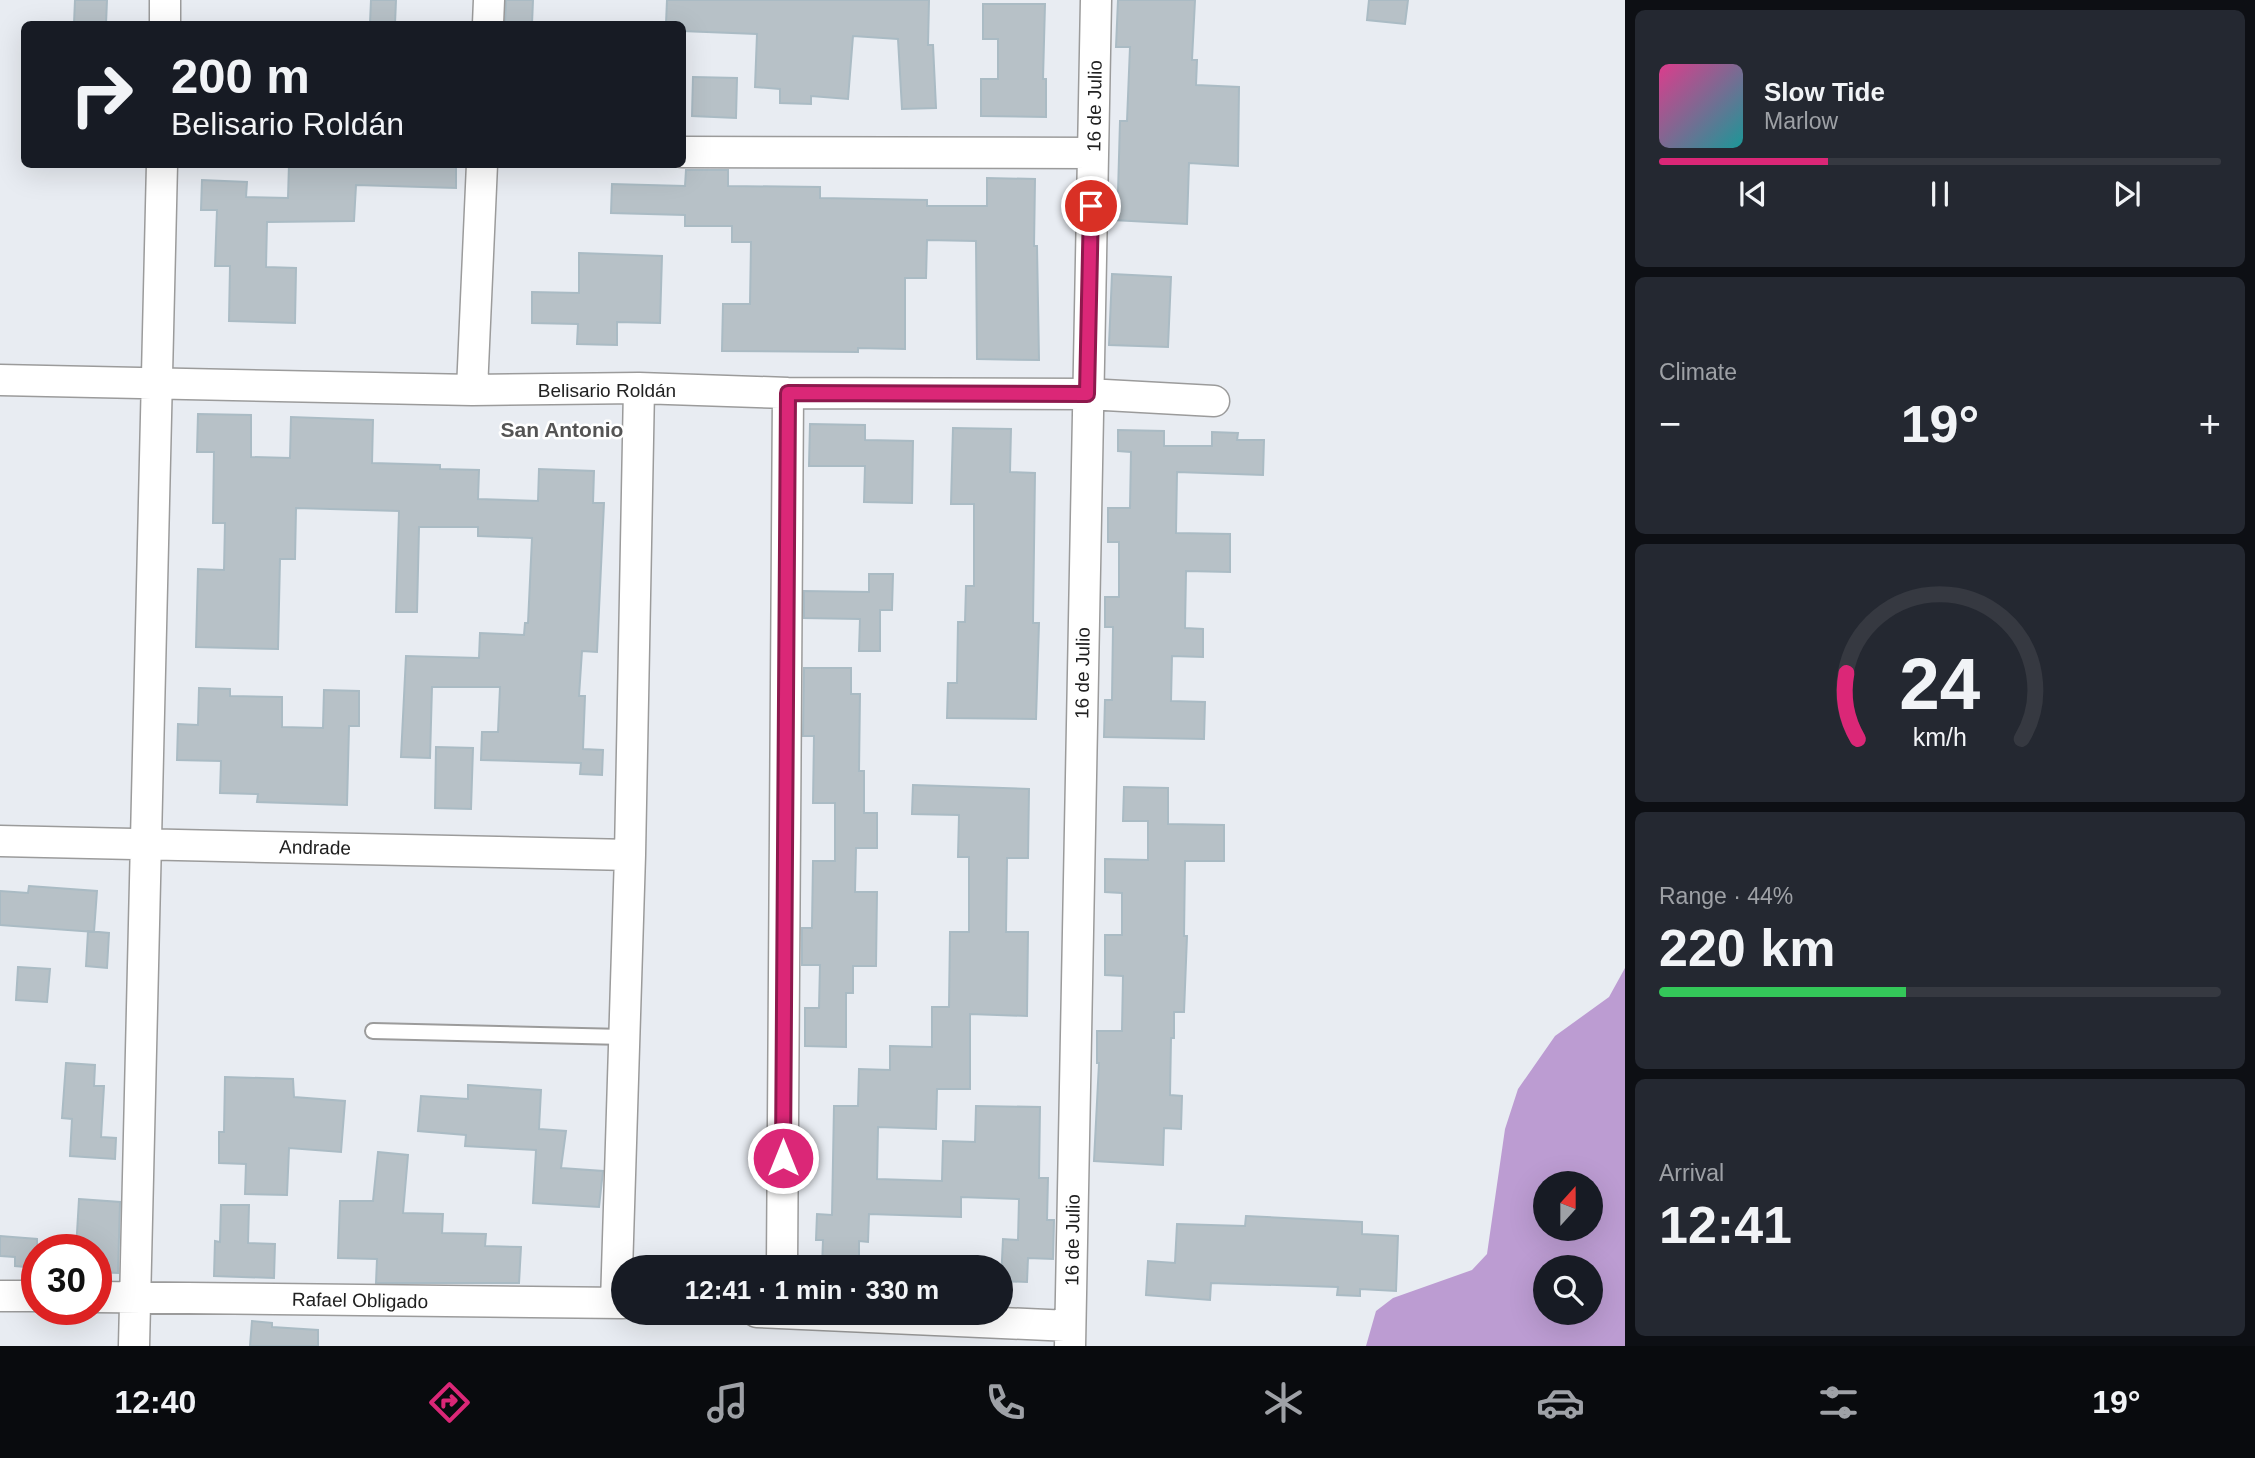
<!DOCTYPE html>
<html lang="en">
<head>
<meta charset="utf-8">
<style>
	:root { --surface:#171b24; --page:#242831; --text:#f1f3f6; --muted:#9ea1a6; --line:#363941; --accent:#db2777 }
	body { margin:0; font-family:Arial,sans-serif; background:var(--page); color:var(--text); height:100vh; display:flex; flex-direction:column; font-size:26px; white-space:nowrap }
	* { box-sizing:border-box; margin:0 }
	p { font-size:23px; color:var(--muted) }
	.icon { flex:none; width:38px; height:38px; fill:none; stroke:currentColor; stroke-width:2; stroke-linecap:round; stroke-linejoin:round }
	.map { position:relative; flex:1; overflow:hidden }
	.drawer { display:flex; flex-direction:column; gap:10px; padding:10px; background:#0d0f14; width:630px }
	.drawer>* { flex:none }
	.banner { position:absolute; left:21px; top:21px; width:665px; height:147px; border-radius:10px; box-shadow:0 7px 28px #0002; background:#171b24; color:var(--text); overflow:hidden }
	.needle { width:46px; rotate:21deg }
	.controls { position:absolute; left:1533px; top:1171px; display:grid; gap:14px }
	.controls a { display:grid; place-items:center; width:70px; height:70px; border-radius:50%; background:var(--surface); box-shadow:0 7px 28px #0002; font-size:35px }
	.speed { position:absolute; left:21px; top:1234px; display:flex; gap:14px; font-size:35px; font-weight:700; text-align:center }
	.speed>* { display:grid; place-content:center; width:91px; height:91px; border-radius:50%; background:var(--surface); box-shadow:0 7px 28px #0002; line-height:1 }
	.speed .limit { border:10px solid #d22; background:#fff; color:#111 }
	.pin { position:absolute; display:grid; place-items:center; width:60px; height:60px; color:#fff; margin:-30px; border:4px solid #fff; border-radius:50%; box-shadow:0 2px 7px #0007 }
	.me { position:absolute; width:77px; margin:-38px; rotate:0deg; stroke-linejoin:round; filter:drop-shadow(0 0 5px #0008) }
	.turn { display:flex; align-items:center; gap:24px; height:147px; padding:0 35px; font-size:32px }
	.turn .icon { width:91px; height:91px; stroke-width:2.5 }
	.turn b { display:block; font-size:49px; line-height:60px }
	.big { font-size:52px; font-weight:700; line-height:1.1 }
	.drawer .card { flex:1; display:flex; flex-direction:column; justify-content:center; gap:10px; min-width:0; padding:0 24px; border-radius:10px; background:var(--page) }
	.drawer .dial { align-items:center; gap:0 }
	.dial svg { height:182px; overflow:visible; fill:none; stroke:var(--line); stroke-width:7; stroke-linecap:round; text-anchor:middle }
	.dial text { fill:var(--text); stroke:none }
	.song { display:flex; align-items:center; gap:21px }
	.cover { width:84px; height:84px; border-radius:10px; background:linear-gradient(135deg,hsl(330 70% 55%),hsl(180 70% 35%)) }
	.played { height:7px; border-radius:4px; background:linear-gradient(90deg,var(--accent) 30%,var(--line) 30%) }
	.keys { display:flex; justify-content:space-around; direction:ltr }
	.heat { display:flex; justify-content:space-between; align-items:center; font-size:38px; direction:ltr }
	.charge { height:10px; border-radius:5px; background:linear-gradient(90deg,#34c759 44%,var(--line) 0) }
	.trip { position:absolute; left:611px; top:1255px; width:402px; height:70px; border-radius:35px; background:var(--surface); box-shadow:0 7px 28px #0002; font-weight:700; line-height:70px; text-align:center }
	.menu { display:flex; height:112px; justify-content:space-around; align-items:center; background:#090b0e; color:var(--muted) }
	.menu .icon { width:49px; height:49px }
	.menu .active { color:var(--accent) }
	.menu b { font-size:32px; color:var(--text) }
	main { display:flex; flex:1; min-height:0 }
	.map>svg:first-child { display:block }
</style>
</head>
<body>
<main>
<div class="map">
<svg width="1625" height="1346" viewBox="0 0 1625 1346">
	<rect width="100%" height="100%" fill="#e8ecf2"/>
	<path fill="#bc9cd2" fill-rule="evenodd" d="M 1625,968 L 1625,1346 L 1366,1346 L 1376,1311 L 1393,1298 L 1472,1270 L 1487,1254 L 1505,1129 L 1518,1089 L 1555,1036 L 1609,997 ZM 1545,1183 L 1591,1183 L 1591,1228 L 1545,1228 ZM 1545,1267 L 1591,1267 L 1591,1312 L 1545,1312 Z"/>
	<path fill="#b7c1c7" stroke="#aabbc4" stroke-width="2" d="M 75,0 L 107,0 L 106,24 L 74,24 Z
		M 371,0 L 396,0 L 395,24 L 370,24 Z
		M 506,0 L 533,0 L 532,24 L 505,24 Z
		M 667,0 L 929,0 L 928,45 L 933,45 L 936,108 L 902,109 L 898,39 L 853,36 L 848,99 L 811,96 L 811,104 L 780,103 L 780,89 L 755,87 L 757,34 L 682,31 L 682,24 L 666,24 Z
		M 1118,0 L 1195,0 L 1192,60 L 1197,60 L 1196,85 L 1239,87 L 1238,166 L 1189,163 L 1187,224 L 1113,220 L 1114,192 L 1118,193 L 1120,121 L 1127,121 L 1130,47 L 1116,47 Z
		M 1369,0 L 1408,0 L 1405,24 L 1367,20 Z
		M 983,4 L 1045,4 L 1043,79 L 1046,79 L 1046,117 L 981,116 L 981,79 L 998,79 L 998,39 L 983,39 Z
		M 693,77 L 737,78 L 736,118 L 692,116 Z
		M 289,164 L 456,164 L 456,188 L 356,185 L 354,221 L 267,222 L 266,267 L 296,268 L 295,323 L 229,321 L 230,266 L 215,266 L 217,210 L 201,210 L 202,180 L 247,182 L 246,197 L 288,198 Z
		M 686,170 L 728,170 L 728,186 L 820,187 L 820,198 L 927,200 L 927,206 L 987,206 L 987,178 L 1035,179 L 1034,246 L 1037,246 L 1039,360 L 977,359 L 976,241 L 927,240 L 926,278 L 905,278 L 905,349 L 858,348 L 858,352 L 722,351 L 723,304 L 750,304 L 751,242 L 732,242 L 732,226 L 685,226 L 685,215 L 611,213 L 612,184 L 685,186 Z
		M 579,253 L 662,256 L 660,323 L 617,322 L 617,345 L 577,344 L 578,324 L 532,323 L 532,292 L 579,293 Z
		M 1112,274 L 1171,277 L 1168,347 L 1109,345 Z
		M 198,414 L 251,415 L 251,457 L 290,458 L 291,417 L 373,420 L 372,463 L 440,465 L 440,469 L 479,470 L 478,499 L 538,501 L 539,469 L 594,471 L 593,503 L 604,503 L 597,652 L 582,651 L 579,696 L 585,696 L 583,749 L 603,750 L 602,775 L 580,774 L 581,763 L 481,760 L 482,732 L 498,732 L 500,687 L 432,687 L 430,758 L 401,757 L 406,656 L 479,658 L 480,633 L 524,635 L 525,623 L 528,623 L 532,538 L 478,536 L 478,527 L 419,527 L 417,612 L 396,612 L 399,511 L 296,508 L 295,559 L 280,559 L 278,649 L 196,647 L 198,569 L 224,570 L 225,523 L 213,523 L 214,452 L 197,452 Z
		M 810,424 L 865,425 L 865,440 L 913,441 L 912,503 L 864,502 L 865,466 L 809,466 Z
		M 953,428 L 1011,429 L 1010,472 L 1035,473 L 1033,623 L 1039,623 L 1036,719 L 947,718 L 948,683 L 957,683 L 958,622 L 965,622 L 966,586 L 974,586 L 974,504 L 951,504 Z
		M 1118,430 L 1164,431 L 1164,446 L 1212,446 L 1212,432 L 1238,433 L 1237,440 L 1264,440 L 1263,475 L 1177,472 L 1176,533 L 1230,534 L 1230,572 L 1186,571 L 1185,628 L 1203,629 L 1203,657 L 1172,656 L 1171,701 L 1205,702 L 1204,739 L 1104,737 L 1105,700 L 1112,700 L 1113,627 L 1105,627 L 1105,597 L 1119,597 L 1119,542 L 1108,542 L 1108,508 L 1130,508 L 1131,452 L 1118,451 Z
		M 869,574 L 893,574 L 892,610 L 880,610 L 880,651 L 859,651 L 860,619 L 804,618 L 804,591 L 869,592 Z
		M 804,668 L 851,668 L 851,694 L 860,694 L 859,771 L 864,771 L 864,813 L 877,813 L 877,848 L 856,848 L 855,892 L 877,892 L 876,966 L 853,966 L 853,993 L 846,993 L 846,1047 L 805,1046 L 805,1008 L 819,1008 L 820,965 L 802,965 L 802,928 L 812,928 L 813,861 L 835,861 L 835,803 L 813,803 L 814,736 L 803,736 Z
		M 199,688 L 230,689 L 230,696 L 282,697 L 282,727 L 323,728 L 324,690 L 359,691 L 359,726 L 349,726 L 347,805 L 257,802 L 258,794 L 220,793 L 221,761 L 177,760 L 178,724 L 198,725 Z
		M 436,747 L 473,748 L 471,809 L 435,808 Z
		M 913,785 L 1029,789 L 1028,858 L 1007,858 L 1006,932 L 1028,932 L 1027,1016 L 970,1014 L 970,1089 L 937,1089 L 936,1129 L 878,1127 L 877,1179 L 942,1181 L 943,1141 L 975,1142 L 976,1106 L 1040,1107 L 1039,1178 L 1048,1178 L 1047,1220 L 1054,1220 L 1053,1259 L 1028,1258 L 1027,1282 L 1001,1281 L 1003,1239 L 1018,1240 L 1019,1199 L 961,1197 L 961,1217 L 869,1214 L 868,1242 L 859,1241 L 859,1267 L 822,1267 L 823,1240 L 816,1240 L 817,1214 L 832,1215 L 834,1106 L 858,1106 L 859,1069 L 890,1070 L 890,1046 L 932,1047 L 932,1007 L 949,1007 L 950,932 L 969,932 L 969,857 L 958,857 L 959,815 L 912,814 Z
		M 1124,787 L 1168,788 L 1168,824 L 1224,825 L 1224,861 L 1185,861 L 1184,936 L 1187,936 L 1184,1012 L 1174,1012 L 1174,1038 L 1171,1038 L 1170,1095 L 1182,1096 L 1181,1129 L 1164,1128 L 1163,1165 L 1094,1161 L 1099,1063 L 1097,1063 L 1097,1031 L 1122,1031 L 1123,976 L 1105,975 L 1105,935 L 1122,935 L 1122,893 L 1105,892 L 1105,859 L 1148,860 L 1148,821 L 1123,821 Z
		M 29,886 L 97,891 L 94,932 L 0,925 L 0,891 L 28,893 Z
		M 88,931 L 109,933 L 107,968 L 86,966 Z
		M 18,967 L 50,969 L 47,1002 L 16,1000 Z
		M 66,1063 L 95,1065 L 94,1086 L 104,1086 L 101,1137 L 116,1138 L 115,1159 L 70,1156 L 72,1119 L 62,1118 Z
		M 225,1077 L 293,1079 L 294,1097 L 345,1101 L 341,1152 L 289,1148 L 287,1195 L 245,1194 L 246,1164 L 219,1163 L 219,1132 L 224,1132 Z
		M 468,1085 L 541,1090 L 539,1129 L 566,1131 L 561,1168 L 603,1171 L 599,1207 L 533,1203 L 536,1150 L 465,1146 L 466,1135 L 418,1131 L 421,1096 L 468,1099 Z
		M 378,1152 L 408,1155 L 403,1213 L 443,1214 L 442,1233 L 486,1234 L 485,1246 L 521,1247 L 519,1283 L 376,1283 L 377,1259 L 338,1258 L 340,1201 L 373,1201 Z
		M 79,1199 L 120,1202 L 118,1273 L 96,1272 L 96,1250 L 76,1250 Z
		M 221,1205 L 249,1205 L 248,1243 L 275,1244 L 274,1278 L 214,1276 L 215,1241 L 220,1242 Z
		M 1246,1216 L 1362,1222 L 1362,1234 L 1398,1236 L 1396,1291 L 1360,1289 L 1360,1296 L 1337,1295 L 1338,1287 L 1211,1283 L 1210,1300 L 1146,1295 L 1148,1261 L 1175,1263 L 1177,1224 L 1245,1226 Z
		M 0,1236 L 37,1239 L 37,1268 L 15,1266 L 15,1257 L 0,1256 Z
		M 252,1321 L 272,1323 L 272,1327 L 318,1330 L 318,1346 L 250,1346 Z"/>
	<g fill="none" stroke-linecap="round" stroke-linejoin="round">
		<g stroke="#9b9b9b" stroke-width="18">
			<path id="service" d="M 373,1031 L 624,1037"/>
		</g>
		<g stroke="#9b9b9b" stroke-width="33">
			<path id="minor" d="M 165,24 L 165,0
				M 488,24 L 489,0
				M 682,152 L 1093,153
				M 0,380 L 472,390 L 639,388 L 788,393 L 1087,394 L 1214,401
				M 472,390 L 482,164
				M 0,841 L 630,855
				M 782,1267 L 788,393
				M 0,1296 L 37,1296
				M 96,1297 L 623,1303
				M 616,1303 L 630,855 L 639,388
				M 757,1312 L 1070,1326
				M 134,1346 L 162,164
				M 1070,1346 L 1096,0"/>
		</g>
		<use href="#service" stroke="#fff" stroke-width="14"/>
		<use href="#minor" stroke="#fff" stroke-width="30"/>
	</g>
	<g fill="none" stroke-linecap="round" stroke-linejoin="round">
		<g stroke="#8e194d" stroke-width="18">
			<path id="route" d="M 783,1158 L 788,393 L 1087,394 L 1091,206"/>
		</g>
		<use href="#route" stroke="#db2777" stroke-width="12"/>
	</g>
	<g text-anchor="middle" stroke-width="5" stroke-linejoin="round" paint-order="stroke">
		<g font-size="19" fill="#212121" stroke="#fff">
			<text transform="translate(1094 106) rotate(-89)" y="7">16 de Julio</text>
			<text x="607" y="397">Belisario Roldán</text>
			<text transform="translate(1082 673) rotate(-89)" y="7">16 de Julio</text>
			<text transform="translate(315 847) rotate(1)" y="7">Andrade</text>
			<text transform="translate(1072 1240) rotate(-89)" y="7">16 de Julio</text>
			<text transform="translate(360 1300) rotate(1)" y="7">Rafael Obligado</text>
		</g>
		<g font-size="21" font-weight="bold" fill="#545454" stroke="#fff">
			<text x="562" y="437">San Antonio</text>
		</g>
	</g>
</svg>
<div class="controls">
<a><svg class="needle" viewBox="-14 -14 28 28"><path d="M0-13l5 13h-10z" fill="#e53935"/><path d="M0 13l5-13h-10z" fill="#9ea1a6"/></svg></a>
<a><svg class="icon" aria-label="search" viewBox="0 0 24 24"><circle cx="10" cy="10" r="6"/><path d="M15 15l6 6"/></svg></a>
</div>
<div class="speed"><div class="limit">30</div></div>
<div class="pin" style="left:1091px;top:206px;background:#d93025"><svg class="icon" aria-label="arrive" viewBox="0 0 24 24"><path d="M6 21V4h12l-3 4 3 4H6"/></svg></div>
<svg class="me" style="left:783px;top:1158px" viewBox="-20 -20 40 40"><circle r="17" fill="#db2777" stroke="#fff" stroke-width="3"/><path d="M0-11L8 9 0 5-8 9z" fill="#fff"/></svg>
<div class="trip">12:41 · 1 min · 330 m</div>
<div class="banner">
<div class="turn"><svg class="icon" aria-label="right" viewBox="0 0 24 24"><path d="M7 20v-9h11M14 6l5 5-5 5"/></svg><div><b>200 m</b>Belisario Roldán</div></div>
</div>
</div>
<section class="drawer">
<div class="card">
<div class="song"><i class="cover"></i><div><b>Slow Tide</b><p>Marlow</p></div></div>
<div class="played"></div>
<div class="keys"><svg class="icon" aria-label="previous" viewBox="0 0 24 24"><path d="M18 5L8 12l10 7zM5 5v14"/></svg><svg class="icon" aria-label="pause" viewBox="0 0 24 24"><path d="M8 5v14M16 5v14"/></svg><svg class="icon" aria-label="next" viewBox="0 0 24 24"><path d="M6 5l10 7-10 7zM19 5v14"/></svg></div>
</div>
<div class="card"><p>Climate</p>
<div class="heat"><a>−</a><b class="big">19°</b><a>+</a></div>
</div>
<div class="card dial"><svg viewBox="0 0 100 80">
<path d="M14 69A42 42 0 1 1 86 69"/>
<path d="M14 69A42 42 0 0 1 9 40" stroke="#db2777"/>
<text x="50" y="56" font-size="32" font-weight="700">24</text>
<text x="50" y="72" font-size="11">km/h</text>
</svg></div>
<div class="card"><p>Range · 44%</p><b class="big">220 km</b><div class="charge"></div></div>
<div class="card"><p>Arrival</p><b class="big">12:41</b></div>
</section>
</main>
<nav class="menu">
<b>12:40</b>
<svg class="icon active" aria-label="directions" viewBox="0 0 24 24"><path d="M12 3l9 9-9 9-9-9zM9 14v-3h6M13 9l2 2-2 2"/></svg>
<svg class="icon" aria-label="music" viewBox="0 0 24 24"><path d="M9 18V5l10-2v13"/><circle cx="6" cy="18" r="3"/><circle cx="16" cy="16" r="3"/></svg>
<svg class="icon" aria-label="phone" viewBox="0 0 24 24"><path d="M5 4h4l2 5-3 2q2 4 5 5l2-3 5 2v4C11 20 4 13 5 4z"/></svg>
<svg class="icon" aria-label="climate" viewBox="0 0 24 24"><path d="M12 3v18M4 7l16 10M4 17L20 7"/></svg>
<svg class="icon" aria-label="car" viewBox="0 0 24 24"><path d="M5 17H2v-5l4-1 3-4h7l3 4 3 1v5h-3M9 17h6M6 11h13"/><circle cx="7" cy="17" r="2"/><circle cx="17" cy="17" r="2"/></svg>
<svg class="icon" aria-label="filters" viewBox="0 0 24 24"><path d="M4 7h16M4 17h16"/><circle cx="9" cy="7" r="2"/><circle cx="15" cy="17" r="2"/></svg>
<b>19°</b>
</nav>
</body>
</html>
